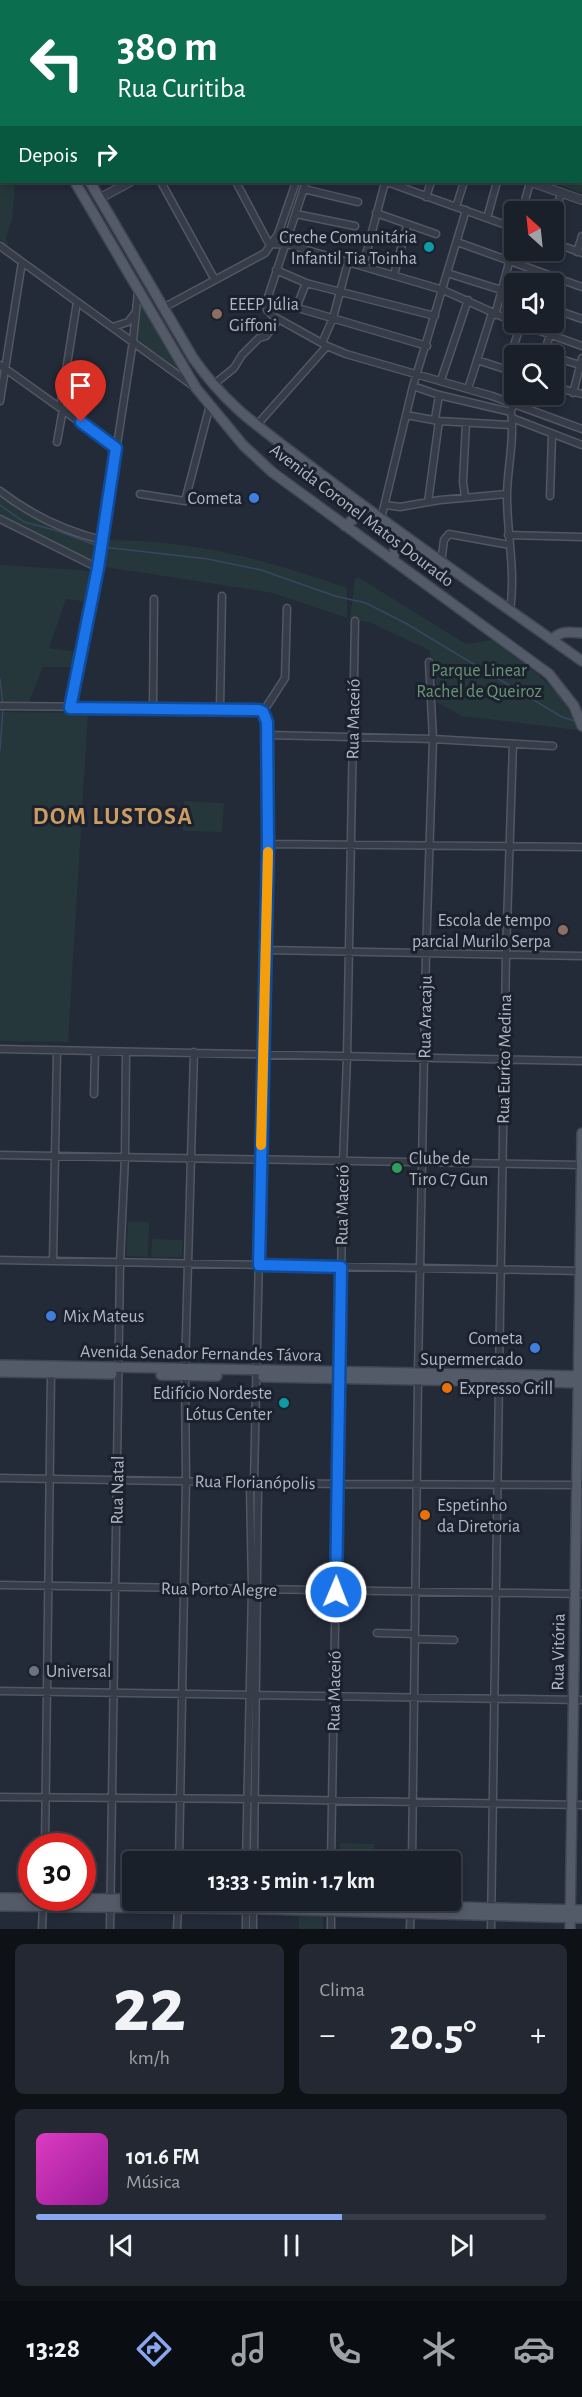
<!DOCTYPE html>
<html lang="pt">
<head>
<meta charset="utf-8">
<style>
	:root { --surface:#1a202a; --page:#232832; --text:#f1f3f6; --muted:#9fa3a8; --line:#383e47; --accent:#89a7f1 }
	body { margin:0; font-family:"Alegreya Sans",sans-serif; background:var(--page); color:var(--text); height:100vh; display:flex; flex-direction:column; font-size:22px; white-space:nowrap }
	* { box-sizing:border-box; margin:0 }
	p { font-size:20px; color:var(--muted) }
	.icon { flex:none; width:33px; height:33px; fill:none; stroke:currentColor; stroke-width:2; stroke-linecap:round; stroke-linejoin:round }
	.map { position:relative; height:1929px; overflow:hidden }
	.side { display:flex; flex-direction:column; gap:15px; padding:15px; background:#0e1217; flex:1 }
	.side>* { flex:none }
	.guide { position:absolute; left:0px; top:0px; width:582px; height:183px; box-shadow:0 3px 9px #0003,0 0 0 2px var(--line); background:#0b6e4f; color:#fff; overflow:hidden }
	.needle { width:39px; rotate:333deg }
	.controls { position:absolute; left:504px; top:201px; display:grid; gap:12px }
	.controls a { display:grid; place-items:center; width:60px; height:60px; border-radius:6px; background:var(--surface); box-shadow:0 3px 9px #0003,0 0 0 2px var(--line); font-size:30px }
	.speed { position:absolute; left:18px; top:1833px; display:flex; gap:12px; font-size:30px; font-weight:700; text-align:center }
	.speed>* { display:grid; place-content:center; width:78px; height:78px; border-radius:50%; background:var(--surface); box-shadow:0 3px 9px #0003,0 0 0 2px var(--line); line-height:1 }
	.speed .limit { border:9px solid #d22; background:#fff; color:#111 }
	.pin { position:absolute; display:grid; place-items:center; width:51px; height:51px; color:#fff; margin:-62px -26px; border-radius:50% 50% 50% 0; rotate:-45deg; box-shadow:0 0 6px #0007 }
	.pin .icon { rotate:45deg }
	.me { position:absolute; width:66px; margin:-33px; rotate:1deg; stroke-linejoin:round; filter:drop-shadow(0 0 4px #0008) }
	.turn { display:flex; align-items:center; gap:21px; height:126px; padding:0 18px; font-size:27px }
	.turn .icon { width:78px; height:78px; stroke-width:2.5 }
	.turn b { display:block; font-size:42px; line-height:51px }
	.then { display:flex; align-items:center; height:57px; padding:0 18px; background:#0003; gap:12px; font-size:22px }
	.big { font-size:45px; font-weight:600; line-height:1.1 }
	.side .card { flex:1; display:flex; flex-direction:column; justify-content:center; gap:9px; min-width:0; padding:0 21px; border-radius:9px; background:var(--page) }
	.side .dial { align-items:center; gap:0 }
	.dial b { font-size:78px; line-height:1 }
	.song { display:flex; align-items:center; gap:18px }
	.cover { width:72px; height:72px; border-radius:9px; background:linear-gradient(135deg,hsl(310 70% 55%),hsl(300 70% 35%)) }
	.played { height:6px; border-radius:3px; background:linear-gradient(90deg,var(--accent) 60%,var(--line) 60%) }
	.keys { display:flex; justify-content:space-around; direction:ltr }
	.heat { display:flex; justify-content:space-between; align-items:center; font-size:33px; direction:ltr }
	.side .tiles { flex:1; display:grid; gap:15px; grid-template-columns:1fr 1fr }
	.card:last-child { grid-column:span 2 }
	.trip { position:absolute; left:122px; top:1851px; width:339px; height:60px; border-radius:6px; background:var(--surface); box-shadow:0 3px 9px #0003,0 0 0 2px var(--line); font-weight:600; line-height:60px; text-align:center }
	.dock { display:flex; height:96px; justify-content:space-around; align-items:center; background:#0a0d11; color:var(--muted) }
	.dock .icon { width:42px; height:42px }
	.dock .active { color:var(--accent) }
	.dock b { font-size:27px; color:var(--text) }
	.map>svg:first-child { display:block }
</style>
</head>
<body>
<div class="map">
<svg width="582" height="1929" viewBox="0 0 582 1929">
	<rect width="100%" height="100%" fill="#232a38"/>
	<path fill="#25373a" d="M 0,0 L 6,0 L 2,2 L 2,182 L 15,182 L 12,219 L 6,239 L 9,247 L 0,240 Z
		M 436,0 L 582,0 L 582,193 L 551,182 L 580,182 L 580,2 Z
		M 141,307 L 142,307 L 177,368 L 139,341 L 137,335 Z
		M 0,485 C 30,505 62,530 99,535 L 92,565 L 0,520 Z
		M 108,540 C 190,540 270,560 347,588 L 347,618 L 273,593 L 105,567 Z
		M 0,565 L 80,570 L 93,572 L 89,602 L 66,599 L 49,648 L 78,652 L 75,667 L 43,667 L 29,702 L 0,701 Z
		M 358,577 L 466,644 L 492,640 C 524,664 565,688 577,730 L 462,716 L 437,702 L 435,662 L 431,658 L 429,650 L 369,622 L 350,619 L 355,578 Z
		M 0,712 L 88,713 L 68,1042 L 0,1041 Z
		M 184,801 L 224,803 L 222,832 L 183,831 Z
		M 128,1222 L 149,1222 L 148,1257 L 126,1256 Z
		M 152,1239 L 183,1240 L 182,1257 L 151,1257 Z
		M 340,1843 L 374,1844 L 374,1861 L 340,1861 Z
		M 299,1916 L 323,1916 L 323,1929 L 299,1929 Z"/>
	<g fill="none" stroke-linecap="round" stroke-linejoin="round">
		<path stroke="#394661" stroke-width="1.5" d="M 0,505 L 24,522 L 58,531 L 98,546
			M 103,547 L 208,559 L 261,570 L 335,596 L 366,603 L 407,624 L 562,717 L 575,721
			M 0,679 L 3,705
			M 0,750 L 3,709"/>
		<g stroke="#515763" stroke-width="9">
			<path id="minor" d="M 9,2 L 10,0
				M 14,2 L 17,0
				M 0,9 L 2,8
				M 161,182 L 215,280
				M 236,182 L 268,242 L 272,244
				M 306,182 L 266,303 L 267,310 L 273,316 L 327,346 L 346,354 L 492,396 L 582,429
				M 387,182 L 514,228
				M 304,189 L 358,202
				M 426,197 L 431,182
				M 456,207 L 464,182
				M 522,212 L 530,182
				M 376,213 L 436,234
				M 296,214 L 355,226
				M 487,218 L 497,182
				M 554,222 L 561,192
				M 457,242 L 582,287
				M 554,243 L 582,253
				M 272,244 L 290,245 L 443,290 L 514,322
				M 0,246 L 192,385
				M 577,252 L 582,236
				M 363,266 L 385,182
				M 276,270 L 306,283 L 435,316
				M 447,273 L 514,294
				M 394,275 L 407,225
				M 306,283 L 297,306 L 298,308 L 427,346
				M 163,308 L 265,253 L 278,234 L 296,182
				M 554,309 L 582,319
				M 495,315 L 514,244
				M 515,322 L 582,346
				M 113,327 L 128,322 L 136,312
				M 322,343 L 333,318 L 348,262
				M 543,356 L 550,335
				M 554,357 L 580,365
				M 477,360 L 514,372
				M 0,365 L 116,448
				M 506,369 L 521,324
				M 441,380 L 468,300
				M 213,385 L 234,368 L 242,355 L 259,338 L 266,336 L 278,320
				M 413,386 L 439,395 L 511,412
				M 554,387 L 582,394
				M 468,389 L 492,313
				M 573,393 L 582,358
				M 0,401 L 22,262
				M 60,408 L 77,302
				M 406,415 L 439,421 L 511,425
				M 512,418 L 582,445
				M 435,419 L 439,395
				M 256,426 L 327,346
				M 57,442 L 63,409
				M 0,491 C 31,515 65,531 102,540
				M 140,494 L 185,501 L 210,405
				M 550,496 L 552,435
				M 465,497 L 463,482 L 466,423
				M 428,502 L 439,421
				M 386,505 L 400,507 L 440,500 L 507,494
				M 0,519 L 98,568
				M 381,519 L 413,386 L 466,210
				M 508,535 L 582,537
				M 441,563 L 444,540 L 449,534 L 510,545
				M 510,611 C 516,572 507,535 507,496 C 507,469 515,439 511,412 L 513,404
				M 0,706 L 220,708 L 263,712
				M 70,708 L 107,510 L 133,341 L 138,291
				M 153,708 L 154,599
				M 220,708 L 222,596
				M 263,712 L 285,678 L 287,608
				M 268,735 L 433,739 L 553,746
				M 268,844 L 582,847
				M 265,950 L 582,956
				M 0,1049 L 582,1061
				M 94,1094 L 95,1051
				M 0,1155 L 582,1165
				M 0,1260 L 581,1271
				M 53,1261 L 57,1050
				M 185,1369 L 194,1052
				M 418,1373 L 426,953 L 433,739 L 429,662
				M 499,1374 L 506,954 L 513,744
				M 0,1478 L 338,1484 L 582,1485
				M 0,1585 L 582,1594
				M 377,1633 L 415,1634
				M 415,1639 L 454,1640
				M 0,1691 L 582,1700
				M 0,1797 L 254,1799 L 582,1805
				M 45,1846 L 51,1373
				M 179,1862 L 186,1481 L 185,1375
				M 246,1862 L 252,1589 L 250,1487 L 254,1482
				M 254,1862 L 258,1487 L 254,1482 L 268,844 L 267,722 L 263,712
				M 331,1862 L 343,1162 L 347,1057 L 355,621
				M 412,1862 L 418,1380
				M 42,1929 L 43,1904
				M 110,1929 L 120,1263 L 125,1157 L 126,1052
				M 177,1929 L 178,1907
				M 246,1929 L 246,1907
				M 253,1929 L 253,1906
				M 331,1929 L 331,1909
				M 410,1929 L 411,1900
				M 491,1929 L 499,1381"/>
		</g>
		<g stroke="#515763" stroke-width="10">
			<path id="tertiary" d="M 531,182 L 582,200
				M 100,198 L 130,182"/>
		</g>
		<g stroke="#3f4552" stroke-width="12">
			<path id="primary" d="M 0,27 L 2,29
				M 0,55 L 2,57
				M 75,182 L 196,388 L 243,445 L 272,472 L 549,674 L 574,706 L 582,726
				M 90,182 L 193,358 C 229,409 261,428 309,465 C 398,533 490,596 582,661
				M 345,526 L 356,517 L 358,512 L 354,501
				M 393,559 L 396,545 L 406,540 L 412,542
				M 552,640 C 560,630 570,632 582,633
				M 0,1365 L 582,1376
				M 0,1372 L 112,1374
				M 161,1375 L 217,1376
				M 263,1377 L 582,1383
				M 0,1898 L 132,1899
				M 167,1900 L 582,1910
				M 0,1906 L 259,1909 L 582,1918
				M 570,1929 L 582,1133"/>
		</g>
		<use href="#minor" stroke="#363c48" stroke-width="6"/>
		<use href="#tertiary" stroke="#363c48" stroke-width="8"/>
		<use href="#primary" stroke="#545b68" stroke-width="9"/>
	</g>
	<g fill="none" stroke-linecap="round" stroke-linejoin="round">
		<g stroke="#114b97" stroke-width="15">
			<path id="route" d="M 81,422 L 116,448 L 98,568 L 70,708 L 259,710 L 263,712 L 267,722 L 268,844 L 259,1265 L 341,1267 L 336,1592"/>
		</g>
		<use href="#route" stroke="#1a73e8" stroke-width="10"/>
		<path stroke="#f59e0b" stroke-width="10" d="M 261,1145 L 268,852"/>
	</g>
	<g fill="#0f9aa8" stroke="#1b212d" stroke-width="2">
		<circle cx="429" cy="247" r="6"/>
		<circle cx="284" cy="1403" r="6"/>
	</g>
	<g fill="#8d6e63" stroke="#1b212d" stroke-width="2">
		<circle cx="217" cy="314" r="6"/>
		<circle cx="563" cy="930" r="6"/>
	</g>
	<g fill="#3f7fe0" stroke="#1b212d" stroke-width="2">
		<circle cx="254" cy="498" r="6"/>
		<circle cx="51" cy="1316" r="6"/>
		<circle cx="535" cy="1348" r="6"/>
	</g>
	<circle fill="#2e9e5b" stroke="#1b212d" stroke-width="2" cx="397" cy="1168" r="6"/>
	<g fill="#e8710a" stroke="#1b212d" stroke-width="2">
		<circle cx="447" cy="1388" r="6"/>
		<circle cx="425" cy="1515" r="6"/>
	</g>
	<circle fill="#6b7280" stroke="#1b212d" stroke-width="2" cx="34" cy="1671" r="6"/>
	<g text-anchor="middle" stroke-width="6" stroke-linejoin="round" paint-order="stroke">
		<g font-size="18" fill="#b1b7c5" stroke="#1b212d" text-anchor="start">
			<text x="417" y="243" text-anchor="end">Creche Comunitária<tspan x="417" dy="21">Infantil Tia Toinha</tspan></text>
			<text x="229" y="310">EEEP Júlia<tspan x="229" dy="21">Giffoni</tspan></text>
			<text x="242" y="504" text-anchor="end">Cometa</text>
			<text x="551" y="926" text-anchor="end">Escola de tempo<tspan x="551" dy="21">parcial Murilo Serpa</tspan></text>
			<text x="409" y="1164">Clube de<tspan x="409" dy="21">Tiro C7 Gun</tspan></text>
			<text x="63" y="1322">Mix Mateus</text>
			<text x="523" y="1344" text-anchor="end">Cometa<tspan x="523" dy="21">Supermercado</tspan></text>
			<text x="459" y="1394">Expresso Grill</text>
			<text x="272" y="1399" text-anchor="end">Edifício Nordeste<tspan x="272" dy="21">Lótus Center</tspan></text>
			<text x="437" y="1511">Espetinho<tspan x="437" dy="21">da Diretoria</tspan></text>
			<text x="46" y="1677">Universal</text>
		</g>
		<g font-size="18" fill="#b1b7c5" stroke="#1b212d">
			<text transform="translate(362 515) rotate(37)" y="6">Avenida Coronel Matos Dourado</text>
			<text transform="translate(353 719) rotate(-89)" y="6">Rua Maceió</text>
			<text transform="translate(425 1017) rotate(-89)" y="6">Rua Aracaju</text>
			<text transform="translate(504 1059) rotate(-89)" y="6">Rua Euríco Medina</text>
			<text transform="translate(342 1205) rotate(-89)" y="6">Rua Maceió</text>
			<text transform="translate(201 1353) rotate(1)" y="6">Avenida Senador Fernandes Távora</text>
			<text transform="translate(255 1482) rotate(1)" y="6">Rua Florianópolis</text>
			<text transform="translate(117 1490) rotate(-89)" y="6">Rua Natal</text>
			<text transform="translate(219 1589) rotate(1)" y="6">Rua Porto Alegre</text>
			<text transform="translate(558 1652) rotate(-89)" y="6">Rua Vitória</text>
			<text transform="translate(334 1691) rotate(-89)" y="6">Rua Maceió</text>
		</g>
		<g font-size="18" fill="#699477" stroke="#1b212d">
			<text x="479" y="676">Parque Linear<tspan x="479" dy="21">Rachel de Queiroz</tspan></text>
		</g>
		<g font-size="24" font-weight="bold" letter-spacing="1.5" fill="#cd9c63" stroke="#1b212d">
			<text x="113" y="824">DOM LUSTOSA</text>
		</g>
	</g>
</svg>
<div class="controls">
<a><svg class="needle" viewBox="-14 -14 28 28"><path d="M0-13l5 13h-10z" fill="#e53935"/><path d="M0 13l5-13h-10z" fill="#9fa3a8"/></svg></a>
<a><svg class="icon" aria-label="sound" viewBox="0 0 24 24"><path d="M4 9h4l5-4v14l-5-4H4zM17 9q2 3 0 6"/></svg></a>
<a><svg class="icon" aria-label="search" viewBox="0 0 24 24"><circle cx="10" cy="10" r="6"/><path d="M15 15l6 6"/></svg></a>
</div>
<div class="speed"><div class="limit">30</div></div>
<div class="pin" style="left:81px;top:422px;background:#d93025"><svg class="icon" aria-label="arrive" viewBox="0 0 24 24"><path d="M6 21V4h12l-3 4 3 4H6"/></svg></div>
<svg class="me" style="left:336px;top:1592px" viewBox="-20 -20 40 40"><circle r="17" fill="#1a73e8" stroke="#fff" stroke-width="3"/><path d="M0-11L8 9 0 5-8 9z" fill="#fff"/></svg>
<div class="trip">13:33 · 5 min · 1.7 km</div>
<div class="guide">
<div class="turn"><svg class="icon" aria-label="left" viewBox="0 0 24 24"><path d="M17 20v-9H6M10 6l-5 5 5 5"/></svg><div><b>380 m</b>Rua Curitiba</div></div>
<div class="then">Depois<svg class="icon" aria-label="right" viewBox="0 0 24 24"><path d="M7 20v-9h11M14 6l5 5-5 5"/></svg></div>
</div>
</div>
<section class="side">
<div class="tiles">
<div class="card dial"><b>22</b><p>km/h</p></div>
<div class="card"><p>Clima</p>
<div class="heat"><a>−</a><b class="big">20.5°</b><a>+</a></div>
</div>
<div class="card">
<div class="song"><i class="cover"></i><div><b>101.6 FM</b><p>Música</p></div></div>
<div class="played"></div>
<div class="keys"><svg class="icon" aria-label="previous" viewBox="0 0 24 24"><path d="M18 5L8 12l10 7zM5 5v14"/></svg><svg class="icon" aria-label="pause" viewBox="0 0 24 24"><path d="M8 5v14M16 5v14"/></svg><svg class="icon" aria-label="next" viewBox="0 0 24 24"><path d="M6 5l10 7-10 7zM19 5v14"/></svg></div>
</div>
</div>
</section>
<nav class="dock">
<b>13:28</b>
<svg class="icon active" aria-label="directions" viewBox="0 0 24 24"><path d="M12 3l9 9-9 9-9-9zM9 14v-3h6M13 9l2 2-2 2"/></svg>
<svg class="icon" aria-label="music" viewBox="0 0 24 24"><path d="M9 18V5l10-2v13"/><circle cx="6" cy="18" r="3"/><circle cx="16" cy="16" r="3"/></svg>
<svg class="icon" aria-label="phone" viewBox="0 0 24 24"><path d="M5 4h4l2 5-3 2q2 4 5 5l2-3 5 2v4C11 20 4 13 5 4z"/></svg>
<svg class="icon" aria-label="climate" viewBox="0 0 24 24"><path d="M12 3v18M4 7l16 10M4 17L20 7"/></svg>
<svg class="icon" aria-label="car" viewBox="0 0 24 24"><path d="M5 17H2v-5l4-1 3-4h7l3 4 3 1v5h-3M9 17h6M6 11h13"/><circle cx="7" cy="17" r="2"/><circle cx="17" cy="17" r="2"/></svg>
</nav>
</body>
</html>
